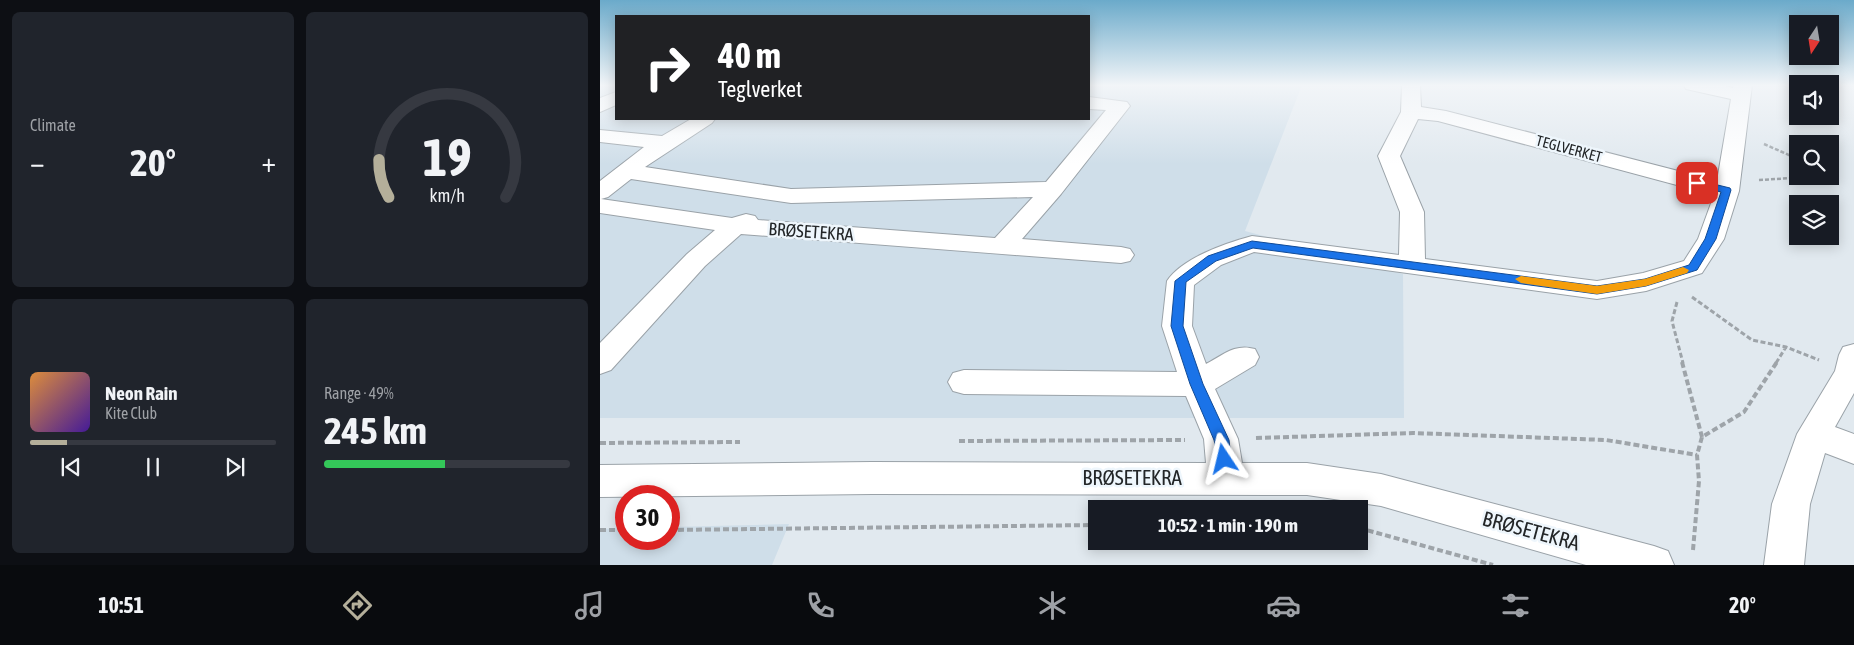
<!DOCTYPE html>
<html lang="en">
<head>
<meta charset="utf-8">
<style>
	:root { --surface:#171b24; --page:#20242c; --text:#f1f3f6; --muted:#9ea1a6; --line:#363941; --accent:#b4af9a }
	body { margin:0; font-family:"Asap Condensed",sans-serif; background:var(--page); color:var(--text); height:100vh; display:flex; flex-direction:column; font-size:19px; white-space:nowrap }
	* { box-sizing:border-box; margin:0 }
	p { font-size:16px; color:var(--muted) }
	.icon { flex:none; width:28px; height:28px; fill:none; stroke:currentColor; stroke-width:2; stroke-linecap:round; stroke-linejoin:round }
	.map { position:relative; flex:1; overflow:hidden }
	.panel { display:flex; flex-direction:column; gap:12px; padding:12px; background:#0d0f14; width:600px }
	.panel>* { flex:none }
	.guide { position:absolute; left:15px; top:15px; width:475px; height:105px; border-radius:0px; box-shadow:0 2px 12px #0003; background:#202124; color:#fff; overflow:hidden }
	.needle { width:32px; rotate:192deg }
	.fabs { position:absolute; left:1189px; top:15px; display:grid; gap:10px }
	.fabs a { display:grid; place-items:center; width:50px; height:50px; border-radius:0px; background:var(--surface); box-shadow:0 2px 12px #0003; font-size:25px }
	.speed { position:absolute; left:15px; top:485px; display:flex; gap:10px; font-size:25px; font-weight:700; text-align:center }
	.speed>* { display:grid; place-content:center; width:65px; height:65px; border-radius:50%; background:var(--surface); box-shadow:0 2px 12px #0003; line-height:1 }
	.speed .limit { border:8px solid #d22; background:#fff; color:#111 }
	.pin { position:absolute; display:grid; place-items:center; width:42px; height:42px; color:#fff; margin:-21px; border-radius:10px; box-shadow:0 2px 8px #0006 }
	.me { position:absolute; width:55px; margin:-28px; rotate:350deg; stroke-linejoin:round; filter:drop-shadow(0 0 4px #0008) }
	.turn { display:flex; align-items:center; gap:18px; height:105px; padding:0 20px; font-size:22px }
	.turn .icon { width:65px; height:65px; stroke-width:2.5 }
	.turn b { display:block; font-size:35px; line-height:42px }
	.big { font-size:38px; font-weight:700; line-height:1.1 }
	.panel .card { flex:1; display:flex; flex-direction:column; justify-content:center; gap:8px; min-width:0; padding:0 18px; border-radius:8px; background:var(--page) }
	.panel .dial { align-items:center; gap:0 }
	.dial svg { height:130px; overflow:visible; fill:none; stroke:var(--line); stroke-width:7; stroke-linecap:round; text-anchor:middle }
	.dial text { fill:var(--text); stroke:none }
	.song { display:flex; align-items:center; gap:15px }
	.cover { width:60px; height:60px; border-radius:8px; background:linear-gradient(135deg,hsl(30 70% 55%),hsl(260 70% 35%)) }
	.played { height:5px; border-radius:2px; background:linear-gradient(90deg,var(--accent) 15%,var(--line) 15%) }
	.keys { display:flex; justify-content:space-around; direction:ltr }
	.heat { display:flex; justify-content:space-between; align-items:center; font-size:28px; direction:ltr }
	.charge { height:8px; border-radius:4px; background:linear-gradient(90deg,#34c759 49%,var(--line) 0) }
	.panel .tiles { flex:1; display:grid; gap:12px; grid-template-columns:repeat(2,1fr) }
	.trip { position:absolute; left:488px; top:500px; width:280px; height:50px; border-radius:0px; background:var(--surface); box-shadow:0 2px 12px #0003; font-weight:700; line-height:50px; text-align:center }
	.tabs { display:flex; height:80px; justify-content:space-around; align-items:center; background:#090b0e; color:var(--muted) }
	.tabs .icon { width:35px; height:35px }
	.tabs .active { color:var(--accent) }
	.tabs b { font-size:22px; color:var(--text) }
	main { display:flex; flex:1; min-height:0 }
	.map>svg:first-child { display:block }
</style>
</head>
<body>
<main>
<section class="panel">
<div class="tiles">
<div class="card"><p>Climate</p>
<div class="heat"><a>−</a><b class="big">20°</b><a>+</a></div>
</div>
<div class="card dial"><svg viewBox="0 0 100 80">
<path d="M14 69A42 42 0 1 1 86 69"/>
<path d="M14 69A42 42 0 0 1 8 46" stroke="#b4af9a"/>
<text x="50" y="56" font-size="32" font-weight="700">19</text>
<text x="50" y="72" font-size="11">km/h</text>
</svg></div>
<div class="card">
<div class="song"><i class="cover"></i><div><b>Neon Rain</b><p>Kite Club</p></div></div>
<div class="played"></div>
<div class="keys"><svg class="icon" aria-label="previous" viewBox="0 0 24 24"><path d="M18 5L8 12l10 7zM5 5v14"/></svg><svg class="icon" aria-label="pause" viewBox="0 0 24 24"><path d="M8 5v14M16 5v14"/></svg><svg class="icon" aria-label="next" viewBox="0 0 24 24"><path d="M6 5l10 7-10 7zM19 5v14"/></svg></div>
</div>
<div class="card"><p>Range · 49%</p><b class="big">245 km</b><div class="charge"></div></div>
</div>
</section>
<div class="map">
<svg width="1254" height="565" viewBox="0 0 1254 565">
	<rect width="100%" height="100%" fill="#e1e9ef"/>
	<path fill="#cfdee9" d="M 0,85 L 16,85 L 16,119 L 489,119 L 489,85 L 702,85 L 645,231 L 803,274 L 804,418 L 0,418 Z
		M 189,524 L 172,565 L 0,565 L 0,529 L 26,528 L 26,539 L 69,539 L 69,527 Z"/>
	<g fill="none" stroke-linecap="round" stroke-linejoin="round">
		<g stroke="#9aa2a8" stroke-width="2">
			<path id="minor" d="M 802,85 L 820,85 L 821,107 L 846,111 L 1117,181 L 1131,99 L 1086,89 L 1084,85 L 1122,85 L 1133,88 L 1134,85 L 1152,85 L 1139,191 L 1124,239 L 1102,273 L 1046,291 L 997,299 L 654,252 L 621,265 L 594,285 L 592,326 L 606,364 C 623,355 635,343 655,349 L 659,357 L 655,365 L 615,389 L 638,439 L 642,463 L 707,463 L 781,474 L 1054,546 L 1068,551 L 1074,565 L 986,565 L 781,506 L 707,495 L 272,494 L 0,497 L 0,465 L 272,462 L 606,463 L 604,439 L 586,396 L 364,394 L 353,391 L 348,382 L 353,373 L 364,370 L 577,372 L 562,326 L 567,281 C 582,258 626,243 652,236 L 799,255 L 800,212 L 778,156 L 801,112 ZM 818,119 L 838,121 L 1114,195 L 1098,239 L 1084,261 L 1043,273 L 997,281 L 825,259 L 824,212 L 800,156 Z
				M 16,92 L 16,105 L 0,112 L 0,98 Z
				M 489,97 L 527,102 L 530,106 L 461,194 L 422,239 L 521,247 L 530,249 L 534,255 L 530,261 L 521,263 L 141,234 L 105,266 L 11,370 L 0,374 L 0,343 L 87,254 L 115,230 L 0,213 L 0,181 L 44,147 L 0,142 L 0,130 L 62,136 L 91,119 L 115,119 L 112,123 L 45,167 L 191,189 L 446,182 L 506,110 L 489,109 ZM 31,179 L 191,203 L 433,197 L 395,238 L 158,220 L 155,216 L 146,214 L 132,218 L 1,199 L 8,197 Z
				M 1254,344 L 1254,393 L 1235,427 L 1254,434 L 1254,464 L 1225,453 L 1210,504 L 1204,565 L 1164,565 L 1172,504 L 1197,434 L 1235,371 L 1239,355 L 1243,347 Z"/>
		</g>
		<path stroke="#9ea4a9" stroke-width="2.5" stroke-dasharray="4 2" stroke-linecap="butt" d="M 1164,144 L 1198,159
			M 1219,144 L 1233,137
			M 1159,180 L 1193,178 L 1198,172"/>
		<path stroke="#9ea4a9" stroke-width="3" stroke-dasharray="5 2.5" stroke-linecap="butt" d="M 1092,297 L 1152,340 L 1186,347 L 1219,360
			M 1077,302 L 1072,321 L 1083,363
			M 1176,363 L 1186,347"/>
		<path stroke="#9ea4a9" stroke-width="4" stroke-dasharray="6 3" stroke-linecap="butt" d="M 1082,362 L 1102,437
			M 656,438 L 813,433 L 1006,440 L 1097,455
			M 359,441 L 585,440
			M 0,443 L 140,442
			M 759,528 L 893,565
			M 0,530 L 26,530
			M 69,530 L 496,525
			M 1093,550 L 1099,481 L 1097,455 L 1102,437 L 1144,412 L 1177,362"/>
		<use href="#minor" fill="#fff" fill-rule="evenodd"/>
	</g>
	<linearGradient id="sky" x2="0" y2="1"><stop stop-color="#6baaca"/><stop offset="0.52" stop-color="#f2f5f8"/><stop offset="1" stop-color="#f2f5f8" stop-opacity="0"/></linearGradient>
	<rect width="1254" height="164" fill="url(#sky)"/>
	<path fill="#1a73e8" stroke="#114b97" d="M 1097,180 L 1130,188 L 1131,190 L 1116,239 L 1097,270 L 1046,286 L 997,294 L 653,248 L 616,261 L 586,282 L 583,326 L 603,384 L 629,440 L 631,459 L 629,463 L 624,465 L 619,463 L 614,440 L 590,384 L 571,326 L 575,281 L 608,256 L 652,241 L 997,286 L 1045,279 L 1089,265 L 1105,239 L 1121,192 L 1094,185 L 1092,183 Z"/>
	<path fill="#f59e0b" d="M 1083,267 L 1089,270 L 1087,273 L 1046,286 L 997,294 L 921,283 L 915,279 L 921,276 L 997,286 L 1045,279 Z"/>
	<g text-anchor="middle" stroke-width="5" stroke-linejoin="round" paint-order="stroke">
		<g font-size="15" fill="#232628" stroke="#eef6fc">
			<text transform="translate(969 149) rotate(15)" y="5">TEGLVERKET</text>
		</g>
		<g font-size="18" fill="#232628" stroke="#eef6fc">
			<text transform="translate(211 232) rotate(4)" y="6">BRØSETEKRA</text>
		</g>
		<g font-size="21" fill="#232628" stroke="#eef6fc">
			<text x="532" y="485">BRØSETEKRA</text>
			<text transform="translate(931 531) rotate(15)" y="7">BRØSETEKRA</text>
		</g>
	</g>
</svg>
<div class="fabs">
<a><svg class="needle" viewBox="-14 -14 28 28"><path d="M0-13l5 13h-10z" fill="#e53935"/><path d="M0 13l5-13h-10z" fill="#9ea1a6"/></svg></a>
<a><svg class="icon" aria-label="sound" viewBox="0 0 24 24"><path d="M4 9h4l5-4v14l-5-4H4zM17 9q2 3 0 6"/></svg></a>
<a><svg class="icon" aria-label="search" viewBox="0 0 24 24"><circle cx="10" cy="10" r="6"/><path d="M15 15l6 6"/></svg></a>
<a><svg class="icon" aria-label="layers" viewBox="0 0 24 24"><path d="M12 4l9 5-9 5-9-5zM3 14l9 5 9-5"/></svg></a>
</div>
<div class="speed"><div class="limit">30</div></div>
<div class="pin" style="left:1097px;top:183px;background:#d93025"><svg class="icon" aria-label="arrive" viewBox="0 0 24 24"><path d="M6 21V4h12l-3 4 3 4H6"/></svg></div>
<svg class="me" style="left:624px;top:459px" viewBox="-20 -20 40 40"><path d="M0-17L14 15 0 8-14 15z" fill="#1a73e8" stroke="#fff" stroke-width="4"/></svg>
<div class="trip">10:52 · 1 min · 190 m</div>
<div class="guide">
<div class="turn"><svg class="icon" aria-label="right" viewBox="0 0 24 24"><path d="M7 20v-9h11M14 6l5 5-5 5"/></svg><div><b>40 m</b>Teglverket</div></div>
</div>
</div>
</main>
<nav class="tabs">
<b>10:51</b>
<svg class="icon active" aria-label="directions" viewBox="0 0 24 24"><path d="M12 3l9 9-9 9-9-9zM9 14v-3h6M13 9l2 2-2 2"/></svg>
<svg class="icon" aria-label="music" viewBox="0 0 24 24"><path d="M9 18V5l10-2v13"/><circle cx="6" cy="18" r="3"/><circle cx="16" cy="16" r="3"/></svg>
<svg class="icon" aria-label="phone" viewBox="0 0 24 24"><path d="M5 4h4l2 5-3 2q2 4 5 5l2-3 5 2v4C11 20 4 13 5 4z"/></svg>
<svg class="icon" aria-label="climate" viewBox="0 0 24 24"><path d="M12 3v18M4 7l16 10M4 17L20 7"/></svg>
<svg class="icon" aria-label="car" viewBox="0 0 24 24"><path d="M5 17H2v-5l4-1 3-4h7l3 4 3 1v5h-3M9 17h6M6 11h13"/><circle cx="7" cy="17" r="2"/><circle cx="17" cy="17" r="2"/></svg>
<svg class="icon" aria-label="filters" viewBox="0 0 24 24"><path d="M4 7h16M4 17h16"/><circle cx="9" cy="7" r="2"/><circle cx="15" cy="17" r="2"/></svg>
<b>20°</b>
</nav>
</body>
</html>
